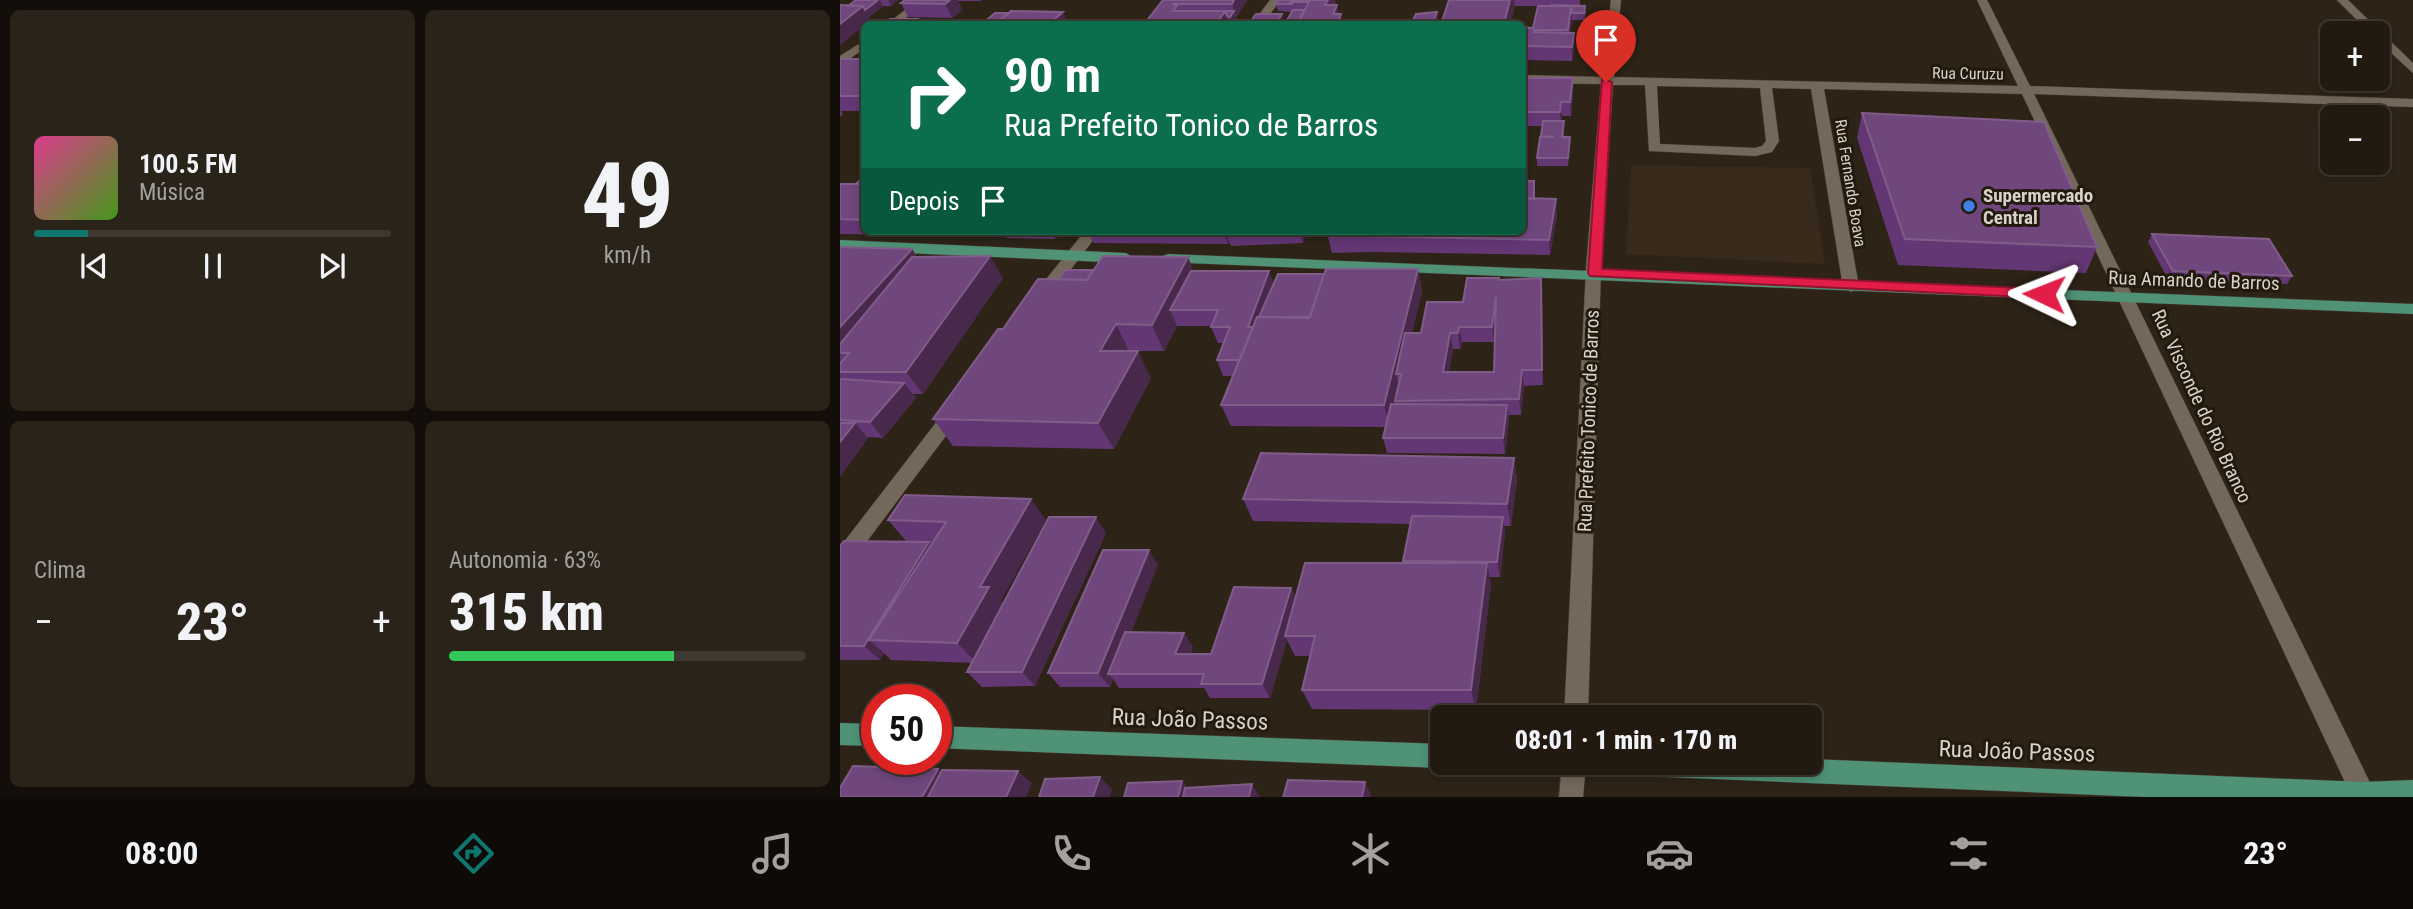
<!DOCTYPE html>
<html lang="pt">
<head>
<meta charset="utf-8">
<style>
	:root { --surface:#221a11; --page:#2a231a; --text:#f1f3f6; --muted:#a2a19f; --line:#3f3831; --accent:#0f766e }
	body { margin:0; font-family:"Roboto Condensed",sans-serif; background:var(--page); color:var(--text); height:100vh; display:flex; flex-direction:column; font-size:26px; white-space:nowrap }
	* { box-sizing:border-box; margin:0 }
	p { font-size:23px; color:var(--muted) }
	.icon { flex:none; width:38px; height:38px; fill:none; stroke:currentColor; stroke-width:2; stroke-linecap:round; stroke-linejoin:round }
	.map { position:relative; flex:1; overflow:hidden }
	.sheet { display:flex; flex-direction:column; gap:10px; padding:10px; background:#130e09; width:840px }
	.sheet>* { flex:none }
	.hud { position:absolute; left:21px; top:21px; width:665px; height:214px; border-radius:10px; box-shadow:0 4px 10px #0003,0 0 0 2px var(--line); background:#0b6e4f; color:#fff; overflow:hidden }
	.tools { position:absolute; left:1480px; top:21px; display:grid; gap:14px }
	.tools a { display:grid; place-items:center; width:70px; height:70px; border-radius:10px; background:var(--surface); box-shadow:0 4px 10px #0003,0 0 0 2px var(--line); font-size:35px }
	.speed { position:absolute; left:21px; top:684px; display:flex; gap:14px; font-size:35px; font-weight:700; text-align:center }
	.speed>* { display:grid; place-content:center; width:91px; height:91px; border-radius:50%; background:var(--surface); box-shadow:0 4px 10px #0003,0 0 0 2px var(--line); line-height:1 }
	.speed .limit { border:10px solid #d22; background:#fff; color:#111 }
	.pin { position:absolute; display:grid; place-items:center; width:60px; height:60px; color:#fff; margin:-72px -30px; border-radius:50% 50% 50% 0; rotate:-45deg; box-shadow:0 0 7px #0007 }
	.pin .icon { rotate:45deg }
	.me { position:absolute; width:77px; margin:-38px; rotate:272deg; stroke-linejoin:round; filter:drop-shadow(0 0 5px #0008) }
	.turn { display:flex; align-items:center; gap:24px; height:147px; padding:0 28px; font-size:32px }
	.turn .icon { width:91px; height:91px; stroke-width:2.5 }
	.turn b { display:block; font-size:49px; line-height:60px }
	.then { display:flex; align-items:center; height:66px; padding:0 28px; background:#0003; gap:14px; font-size:26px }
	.big { font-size:52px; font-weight:800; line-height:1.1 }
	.sheet .tile { flex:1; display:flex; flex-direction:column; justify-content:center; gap:10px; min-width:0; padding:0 24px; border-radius:10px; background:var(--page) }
	.sheet .dial { align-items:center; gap:0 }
	.dial b { font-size:91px; line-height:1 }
	.song { display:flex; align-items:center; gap:21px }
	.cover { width:84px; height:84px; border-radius:10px; background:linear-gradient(135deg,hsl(330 70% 55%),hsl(100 70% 35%)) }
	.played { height:7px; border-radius:4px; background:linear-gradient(90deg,var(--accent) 15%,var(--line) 15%) }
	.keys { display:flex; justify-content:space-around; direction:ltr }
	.heat { display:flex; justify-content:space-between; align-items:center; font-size:38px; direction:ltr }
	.charge { height:10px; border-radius:5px; background:linear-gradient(90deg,#34c759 63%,var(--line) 0) }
	.sheet .tiles { flex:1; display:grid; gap:10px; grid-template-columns:repeat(2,1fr) }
	.trip { position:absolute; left:590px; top:705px; width:392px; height:70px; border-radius:10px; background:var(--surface); box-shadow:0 4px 10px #0003,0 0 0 2px var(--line); font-weight:800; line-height:70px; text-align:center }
	.tabs { display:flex; height:112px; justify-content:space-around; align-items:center; background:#0e0a07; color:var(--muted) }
	.tabs .icon { width:49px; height:49px }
	.tabs .current { color:var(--accent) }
	.tabs b { font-size:32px; color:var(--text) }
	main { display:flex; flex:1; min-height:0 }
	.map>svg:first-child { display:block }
</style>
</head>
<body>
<main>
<section class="sheet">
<div class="tiles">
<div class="tile">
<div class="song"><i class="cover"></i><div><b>100.5 FM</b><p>Música</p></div></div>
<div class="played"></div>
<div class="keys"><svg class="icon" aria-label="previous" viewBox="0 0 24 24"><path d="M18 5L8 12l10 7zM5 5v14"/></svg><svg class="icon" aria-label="pause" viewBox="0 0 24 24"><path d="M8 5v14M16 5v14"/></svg><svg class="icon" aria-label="next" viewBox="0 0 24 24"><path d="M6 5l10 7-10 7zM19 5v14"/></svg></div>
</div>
<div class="tile dial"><b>49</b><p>km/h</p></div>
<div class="tile"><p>Clima</p>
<div class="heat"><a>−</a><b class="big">23°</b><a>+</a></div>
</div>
<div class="tile"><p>Autonomia · 63%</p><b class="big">315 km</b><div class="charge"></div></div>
</div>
</section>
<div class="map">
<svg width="1573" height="797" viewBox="0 0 1573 797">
	<rect width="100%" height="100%" fill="#2d2317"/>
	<path fill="#392b1b" d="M 791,165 L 970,168 L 985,264 L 786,254 Z"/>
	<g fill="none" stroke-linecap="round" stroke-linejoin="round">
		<g stroke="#483f37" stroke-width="1">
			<path id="minor" d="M 78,0 L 90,0 L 58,24 L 47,24 Z
				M 430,0 L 441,0 L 422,24 L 412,24 Z
				M 771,0 L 781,0 L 774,77 L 1178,86 L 1137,0 L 1147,0 L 1190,86 L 1573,99 L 1573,107 L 1194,94 L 1537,797 L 1512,797 L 1182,94 L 984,89 L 1019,287 L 1011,292 L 1003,287 L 971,89 L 932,88 L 939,141 L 932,152 L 915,156 L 809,151 L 805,85 L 773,85 L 761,268 L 748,718 L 724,718 L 746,268 L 761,84 L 682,83 L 682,75 L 762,77 ZM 817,86 L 920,88 L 926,141 L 922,146 L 915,148 L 820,144 Z
				M 1497,0 L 1508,0 L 1573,63 L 1573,73 L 1538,41 L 1538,33 L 1530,33 Z
				M 24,41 L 24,49 L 0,65 L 0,56 Z
				M 245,231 L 260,231 L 207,301 L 195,301 L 193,297 L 195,293 Z
				M 114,406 L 120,407 L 123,412 L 120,417 L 7,568 L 0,571 L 0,547 L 108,407 Z
				M 722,763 L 746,763 L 743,797 L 719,797 Z"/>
		</g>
		<g stroke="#483f37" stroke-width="1">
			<path id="major" d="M 0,240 L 286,253 L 294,258 L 286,263 L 0,250 Z
				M 328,254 L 1573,304 L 1573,314 L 323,262 L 320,259 L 323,256 Z
				M 0,723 L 37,724 L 37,746 L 0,745 Z
				M 96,726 L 602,744 L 602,763 L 611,763 L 602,768 L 96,748 Z
				M 970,759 L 1523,782 L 1573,780 L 1573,797 L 1305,797 L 779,775 L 771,771 L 767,763 L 970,763 Z"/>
		</g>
		<use href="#minor" fill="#74685b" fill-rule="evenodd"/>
		<use href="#major" fill="#4f9276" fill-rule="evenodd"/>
	</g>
	<path fill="#633774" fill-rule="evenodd" d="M 16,0 L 58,0 L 51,6 L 43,6 L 29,17 L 30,20 L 0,45 L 0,5 L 8,6 Z
		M 65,0 L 142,0 L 140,1 L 118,1 L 122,10 L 112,18 L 68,17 L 61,3 Z
		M 323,0 L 407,0 L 392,24 L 306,24 L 305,23 Z
		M 439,0 L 495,0 L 495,5 L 503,24 L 409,24 L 446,22 L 452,12 L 438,11 L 436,4 Z
		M 609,0 L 740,0 L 740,5 L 745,6 L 746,13 L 744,20 L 732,20 L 730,33 L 734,47 L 732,61 L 682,60 L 682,27 L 693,28 L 698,6 L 675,6 L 675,5 L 670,24 L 601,24 Z
		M 24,41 L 24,52 L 20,45 Z
		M 0,59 L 24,59 L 24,111 L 1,111 L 3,114 L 0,117 Z
		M 733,78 L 733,93 L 731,116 L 722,116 L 721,121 L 724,121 L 724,137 L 730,145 L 728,166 L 697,166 L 697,158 L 703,126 L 683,126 L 682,106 Z
		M 1022,113 L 1257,247 L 1246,273 L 1058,265 L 1017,138 Z
		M 24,176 L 24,231 L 108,231 L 104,236 L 0,234 L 0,182 L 1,184 L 16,184 Z
		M 695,199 L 717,215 L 710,255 L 532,252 L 492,253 L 488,237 L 466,237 L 465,236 L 463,243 L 391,246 L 389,242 L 388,244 L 253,243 L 248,231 L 682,231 Z
		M 113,231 L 221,231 L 215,239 L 167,238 L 165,235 L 116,235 Z
		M 1312,234 L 1452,276 L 1447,284 L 1328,279 L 1308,242 Z
		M 0,247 L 72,249 L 77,257 L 163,278 L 83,394 L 73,394 L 76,398 L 43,438 L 27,437 L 28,438 L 0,477 Z
		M 578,269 L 582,291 L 572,333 L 581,333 L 623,302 L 659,278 L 660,280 L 702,294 L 703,385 L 684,386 L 681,415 L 669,415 L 669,420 L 665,454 L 547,453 L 543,438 L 545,427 L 391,426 L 381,405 L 393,376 L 383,376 L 377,360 L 383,343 L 378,343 L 371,327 L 372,326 L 337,326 L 324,351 L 289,351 L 311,378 L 274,449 L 113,446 L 93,419 L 163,329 L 219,279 L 354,271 L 434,283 L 484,274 ZM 655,336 L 654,372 L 609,372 L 613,349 L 620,349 L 622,342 L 654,342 Z
		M 674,458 L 677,480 L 671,526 L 664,526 L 665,533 L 660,577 L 649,577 L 651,584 L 636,710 L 472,709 L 462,690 L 470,656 L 455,656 L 447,640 L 430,698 L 370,698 L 364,688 L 279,688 L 273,679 L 270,687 L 220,687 L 208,673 L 318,565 L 291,632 L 353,647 L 350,654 L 371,654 L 451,588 L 456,598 L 564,563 L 563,561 L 571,524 L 413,521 L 403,499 Z
		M 191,499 L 161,601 L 163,604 L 266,533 L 195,686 L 142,687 L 127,672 L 133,663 L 51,660 L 44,653 L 40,660 L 0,660 L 0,546 L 67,542 L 48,520 Z"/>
	<path fill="#48284b" d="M 38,0 L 40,0 L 43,6 L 29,17 L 30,20 L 0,45 L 0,24 L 23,6 Z
		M 48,0 L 58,0 L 51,6 Z
		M 103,0 L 118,0 L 122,10 L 112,18 Z
		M 394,0 L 407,0 L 396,17 L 392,4 Z
		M 488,0 L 495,0 L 496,4 L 488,19 L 485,5 Z
		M 670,0 L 674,0 L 675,5 L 670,24 L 664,24 Z
		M 497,5 L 500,17 L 501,14 L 503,24 L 495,24 L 493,14 Z
		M 731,6 L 732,20 L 729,44 L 728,30 Z
		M 385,11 L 389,24 L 378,24 L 377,23 Z
		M 394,11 L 396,18 L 392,24 L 390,17 Z
		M 223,12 L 228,24 L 209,24 Z
		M 597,12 L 599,24 L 592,24 Z
		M 442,14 L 444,24 L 437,22 Z
		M 77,19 L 80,24 L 71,24 Z
		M 734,33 L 734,47 L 732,61 L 732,47 Z
		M 733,78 L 733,93 L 731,116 L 730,102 Z
		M 721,102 L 722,116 L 721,126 L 720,112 Z
		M 716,199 L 717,215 L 710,255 L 709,240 Z
		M 101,231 L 108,231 L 104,236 Z
		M 211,231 L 221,231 L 215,239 Z
		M 383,231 L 385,231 L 389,242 L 388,244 Z
		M 459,231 L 464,231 L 465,236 L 463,243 Z
		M 72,249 L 89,276 L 9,353 L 0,353 L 0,327 Z
		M 150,256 L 163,278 L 83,394 L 66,372 Z
		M 348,257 L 359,284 L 330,310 L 337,326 L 324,351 L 312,325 Z
		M 578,269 L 582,291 L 562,377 L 561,374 L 556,374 L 559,388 L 555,401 L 556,403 L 550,427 L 544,405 Z
		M 429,271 L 435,286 L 418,330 L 408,327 Z
		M 701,278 L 702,294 L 703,385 L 702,370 Z
		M 656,297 L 658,313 L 654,342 L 652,327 Z
		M 276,324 L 289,351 L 260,351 Z
		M 619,327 L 622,342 L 620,349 L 618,333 Z
		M 610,333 L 613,349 L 606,388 L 603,372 Z
		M 298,351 L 311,378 L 274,449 L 258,423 Z
		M 682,370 L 684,386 L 681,415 L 679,399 Z
		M 64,383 L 76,398 L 43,438 L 30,422 Z
		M 667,405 L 669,420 L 665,454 L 663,438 Z
		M 15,423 L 28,438 L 0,477 L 0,442 Z
		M 674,458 L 677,480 L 671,526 L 667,504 Z
		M 191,499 L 206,520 L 161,601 L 167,608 L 137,663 L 117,643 L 140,587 Z
		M 256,517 L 266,533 L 195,686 L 182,672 Z
		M 663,517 L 665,533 L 660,577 L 657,562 Z
		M 89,542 L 103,557 L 29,640 L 44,653 L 40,660 L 24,646 Z
		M 309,550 L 318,565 L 275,674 L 268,674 L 273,679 L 270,687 L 258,673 Z
		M 647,563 L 651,584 L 636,710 L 631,690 Z
		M 451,588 L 458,602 L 445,636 L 447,640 L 430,698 L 422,684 Z
		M 344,633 L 353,647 L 345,669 L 335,654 Z
		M 98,769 L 114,782 L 105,797 L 82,797 Z
		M 178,771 L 192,783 L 186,797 L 166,797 Z
		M 260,777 L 272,789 L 270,797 L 253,797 Z
		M 342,781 L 353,794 L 352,797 L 338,797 Z
		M 525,782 L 531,795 L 531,797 L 522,797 Z
		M 412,784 L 420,797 L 409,797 Z"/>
	<path fill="#6f477d" stroke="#805d89" stroke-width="2" fill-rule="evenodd" d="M 16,0 L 38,0 L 25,10 L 23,6 L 8,6 Z
		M 65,0 L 110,0 L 105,4 L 61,3 Z
		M 323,0 L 394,0 L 392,4 L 332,4 L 337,6 L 333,11 L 385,11 L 377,23 L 354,23 L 369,24 L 308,24 L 309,23 L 305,23 Z
		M 439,0 L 453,0 L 452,4 L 436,4 Z
		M 453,0 L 488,0 L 485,5 L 497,5 L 493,14 L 501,14 L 497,24 L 468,24 L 469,22 L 461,22 L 460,24 L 409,24 L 416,14 L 442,14 L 437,22 L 458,22 L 469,2 L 451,2 Z
		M 609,0 L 670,0 L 664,24 L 601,24 Z
		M 0,5 L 23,6 L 0,24 Z
		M 712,5 L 745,6 L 744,13 L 732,13 L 731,6 L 712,6 Z
		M 698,6 L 731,6 L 728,30 L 694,30 L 694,32 L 734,33 L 732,47 L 682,46 L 682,27 L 693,28 Z
		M 453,10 L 465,10 L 458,22 L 446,22 Z
		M 171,11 L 223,12 L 209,24 L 155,24 Z
		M 385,11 L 394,11 L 390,17 L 387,16 Z
		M 597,12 L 592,24 L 571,24 L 576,14 Z
		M 155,13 L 169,13 L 155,24 L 142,24 Z
		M 50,19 L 77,19 L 71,24 L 44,24 Z
		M 0,59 L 24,59 L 24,96 L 0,96 Z
		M 687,78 L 733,78 L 730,102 L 721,102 L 720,112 L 682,112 Z
		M 1022,113 L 1204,122 L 1257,247 L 1065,239 Z
		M 703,121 L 724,121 L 722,137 L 730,137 L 728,158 L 697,158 L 700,137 L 714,137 L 701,136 Z
		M 24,176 L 24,184 L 16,184 Z
		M 682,181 L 694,181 L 694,199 L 682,198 Z
		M 0,184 L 24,184 L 24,220 L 0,219 Z
		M 682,198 L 716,199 L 709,240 L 529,236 L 530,231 L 682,231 Z
		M 1312,234 L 1429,239 L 1452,276 L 1333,271 Z
		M 0,247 L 72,249 L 0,327 Z
		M 150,256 L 66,372 L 0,372 L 0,364 L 9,353 L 0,353 L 0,344 L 72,257 Z
		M 263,256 L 348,257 L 312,325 L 276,324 L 260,351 L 298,351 L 258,423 L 93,419 L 158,329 L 163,329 L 198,279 L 247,280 Z
		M 486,269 L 578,269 L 544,405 L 381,405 L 417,317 L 469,318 Z
		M 225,270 L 253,270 L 247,280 L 219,279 Z
		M 351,271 L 429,271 L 408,327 L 413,327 L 400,360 L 377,360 L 390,327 L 371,327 L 378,310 L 330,310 Z
		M 438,274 L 484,274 L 470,317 L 419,317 Z
		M 627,278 L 659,278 L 659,280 L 701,278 L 702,370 L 682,370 L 679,399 L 555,401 L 561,374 L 556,374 L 565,333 L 581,333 L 587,302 L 623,302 ZM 656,297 L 654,372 L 603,372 L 610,333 L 618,333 L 619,327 L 652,327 Z
		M 0,379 L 64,383 L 30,422 L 0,420 Z
		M 551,404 L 667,405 L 663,438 L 543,438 Z
		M 0,423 L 15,423 L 0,442 Z
		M 421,453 L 674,458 L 667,504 L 403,499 Z
		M 65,495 L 191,499 L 140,587 L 149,587 L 117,643 L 29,640 L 106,522 L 48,520 Z
		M 572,516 L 663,517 L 657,562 L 563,561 Z
		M 209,517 L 256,517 L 182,672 L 127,672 Z
		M 4,541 L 89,542 L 24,646 L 0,646 L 0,546 Z
		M 263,550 L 309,550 L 258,673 L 208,673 Z
		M 465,563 L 647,563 L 631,690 L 462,690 L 475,636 L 445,636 Z
		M 394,587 L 451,588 L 422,684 L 361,684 L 364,674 L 268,674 L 285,632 L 344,633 L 335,654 L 371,654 Z
		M 13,766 L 98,769 L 82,797 L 0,797 L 0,788 Z
		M 102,770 L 178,771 L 166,797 L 88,797 Z
		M 260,777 L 253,797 L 199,797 L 205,779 Z
		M 448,780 L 525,782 L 522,797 L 443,797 Z
		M 342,781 L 338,797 L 284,797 L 288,783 Z
		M 412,784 L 409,797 L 343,797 L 345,788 Z"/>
	<path fill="#e11d48" stroke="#92132f" stroke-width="2" d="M 762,79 L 772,82 L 762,269 L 1204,289 L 1211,294 L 1204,298 L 750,276 L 748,273 Z"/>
	<circle fill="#3f7fe0" stroke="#231a0e" stroke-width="2.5" cx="1129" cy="206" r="7"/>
	<g text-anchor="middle" stroke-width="6" stroke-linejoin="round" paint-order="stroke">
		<g font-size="16" fill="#d8d2ca" stroke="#231a0e">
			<text transform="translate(1128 73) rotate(1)" y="6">Rua Curuzu</text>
			<text transform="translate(1011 183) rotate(81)" y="6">Rua Fernando Boava</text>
		</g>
		<g font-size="19" font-weight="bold" fill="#d8d2ca" stroke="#231a0e" text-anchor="start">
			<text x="1143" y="202">Supermercado<tspan x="1143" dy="22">Central</tspan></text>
		</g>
		<g font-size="19" fill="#d8d2ca" stroke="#231a0e">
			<text transform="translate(1354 280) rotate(2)" y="7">Rua Amando de Barros</text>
			<text transform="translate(1362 406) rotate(65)" y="7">Rua Visconde do Rio Branco</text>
			<text transform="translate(748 421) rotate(-88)" y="7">Rua Prefeito Tonico de Barros</text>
		</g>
		<g font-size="23" fill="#d8d2ca" stroke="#231a0e">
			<text transform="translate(350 719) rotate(2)" y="8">Rua João Passos</text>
			<text transform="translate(1177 751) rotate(2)" y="8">Rua João Passos</text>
		</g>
	</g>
</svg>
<div class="tools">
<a>+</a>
<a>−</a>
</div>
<div class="speed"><div class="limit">50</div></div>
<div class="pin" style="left:766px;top:82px;background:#d93025"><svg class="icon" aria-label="arrive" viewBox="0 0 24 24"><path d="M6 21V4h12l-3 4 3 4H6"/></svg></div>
<svg class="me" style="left:1204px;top:294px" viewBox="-20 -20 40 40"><path d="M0-17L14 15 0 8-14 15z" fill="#e11d48" stroke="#fff" stroke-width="4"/></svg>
<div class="trip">08:01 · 1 min · 170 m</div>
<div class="hud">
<div class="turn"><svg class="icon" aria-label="right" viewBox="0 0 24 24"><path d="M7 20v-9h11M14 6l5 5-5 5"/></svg><div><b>90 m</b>Rua Prefeito Tonico de Barros</div></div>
<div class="then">Depois<svg class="icon" aria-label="arrive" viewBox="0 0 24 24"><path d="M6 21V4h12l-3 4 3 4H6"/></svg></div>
</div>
</div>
</main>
<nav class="tabs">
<b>08:00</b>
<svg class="icon current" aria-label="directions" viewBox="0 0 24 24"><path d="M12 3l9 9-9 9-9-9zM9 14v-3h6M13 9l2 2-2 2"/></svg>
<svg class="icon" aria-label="music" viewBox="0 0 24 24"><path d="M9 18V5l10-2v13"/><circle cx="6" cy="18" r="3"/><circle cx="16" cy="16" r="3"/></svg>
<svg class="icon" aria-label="phone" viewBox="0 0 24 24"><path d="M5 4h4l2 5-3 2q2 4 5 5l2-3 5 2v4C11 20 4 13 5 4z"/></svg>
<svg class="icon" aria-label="climate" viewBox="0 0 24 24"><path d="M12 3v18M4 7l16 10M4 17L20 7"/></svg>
<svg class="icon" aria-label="car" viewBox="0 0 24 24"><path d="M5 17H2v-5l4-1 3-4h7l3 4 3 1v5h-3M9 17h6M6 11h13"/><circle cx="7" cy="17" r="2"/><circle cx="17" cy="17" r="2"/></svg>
<svg class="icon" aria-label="filters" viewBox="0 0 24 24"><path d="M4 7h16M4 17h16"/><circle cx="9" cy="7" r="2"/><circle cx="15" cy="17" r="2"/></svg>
<b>23°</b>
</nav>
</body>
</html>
